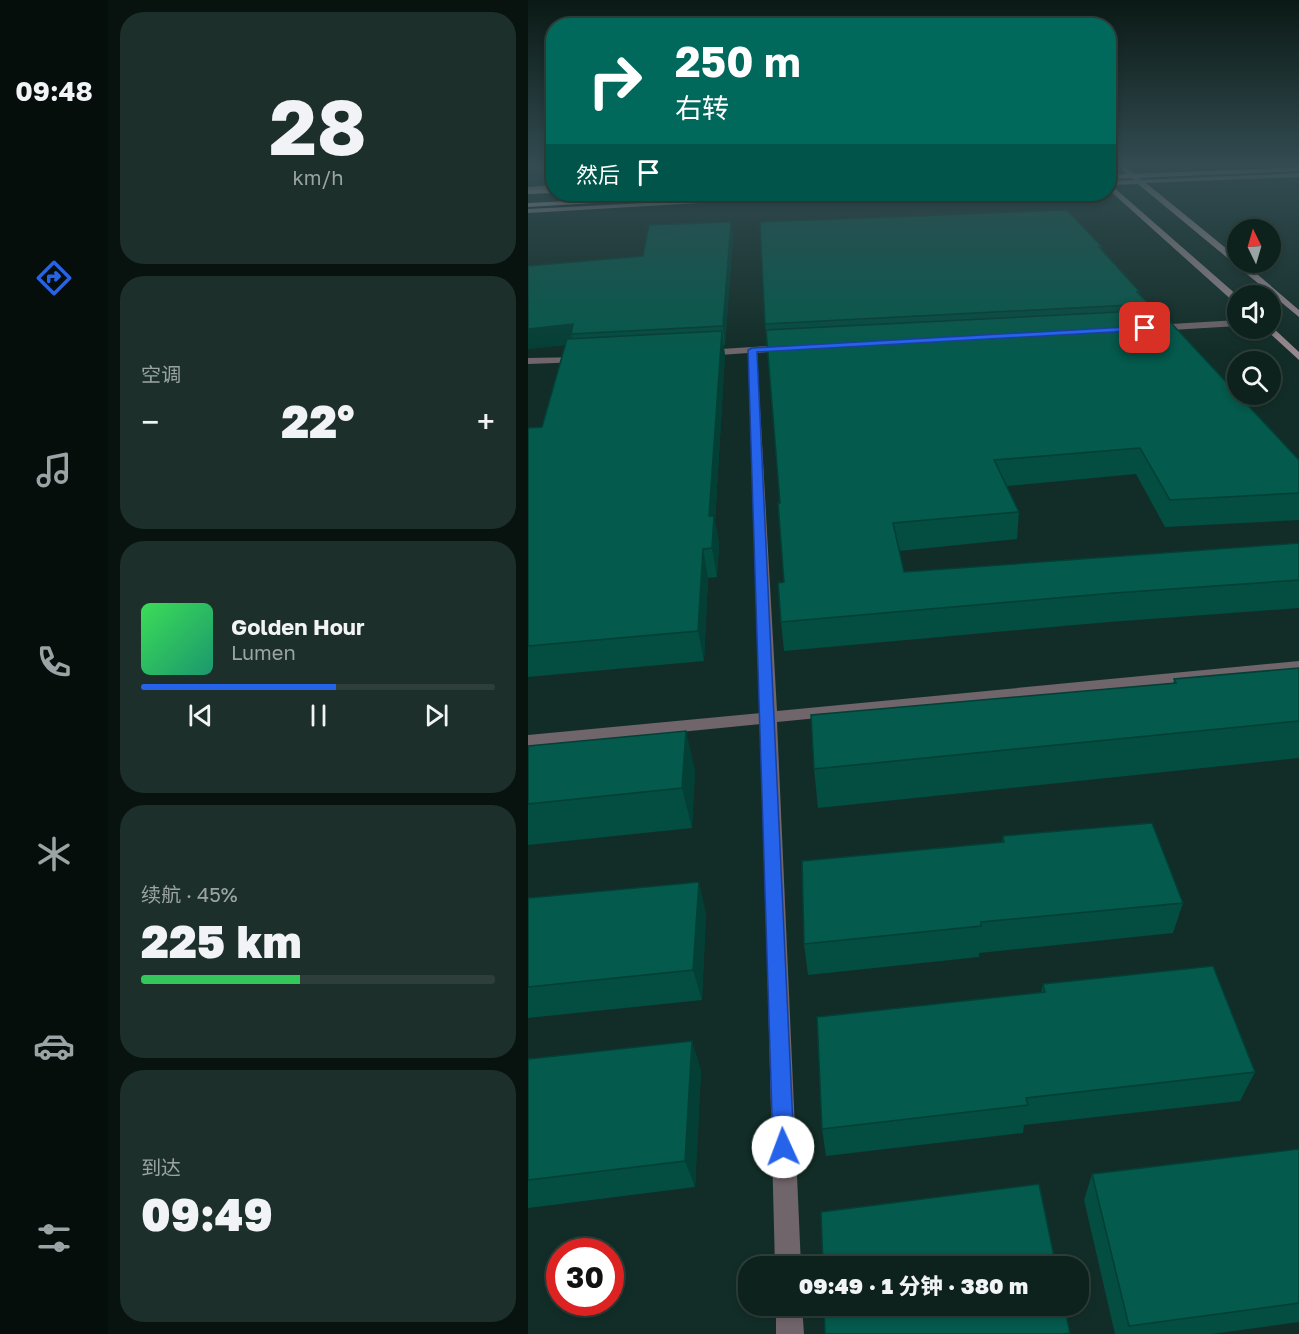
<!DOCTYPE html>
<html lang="zh">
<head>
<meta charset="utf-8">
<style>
	:root { --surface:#0e221d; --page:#1c2f2a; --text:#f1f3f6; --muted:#9ba4a4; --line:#2e3f3b; --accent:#2563eb }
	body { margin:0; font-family:"Golos Text","Noto Sans SC",sans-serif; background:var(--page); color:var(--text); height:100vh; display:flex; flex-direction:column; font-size:22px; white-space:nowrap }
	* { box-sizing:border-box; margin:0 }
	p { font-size:20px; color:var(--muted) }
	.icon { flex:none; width:33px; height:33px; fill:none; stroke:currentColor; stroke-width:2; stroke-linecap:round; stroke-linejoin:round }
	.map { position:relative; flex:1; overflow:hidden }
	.drawer { display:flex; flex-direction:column; gap:12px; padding:12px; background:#081310; width:420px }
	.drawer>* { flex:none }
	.banner { position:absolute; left:18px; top:18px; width:570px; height:183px; border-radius:24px; box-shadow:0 3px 9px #0003,0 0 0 2px var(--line); background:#00695c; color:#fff; overflow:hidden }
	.needle { width:39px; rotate:355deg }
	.controls { position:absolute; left:699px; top:219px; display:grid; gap:12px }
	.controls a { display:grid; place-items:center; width:54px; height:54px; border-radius:50%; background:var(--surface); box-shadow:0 3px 9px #0003,0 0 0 2px var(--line); font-size:30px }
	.speed { position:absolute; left:18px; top:1238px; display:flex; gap:12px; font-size:30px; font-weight:700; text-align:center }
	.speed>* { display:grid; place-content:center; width:78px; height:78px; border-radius:50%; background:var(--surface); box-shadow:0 3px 9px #0003,0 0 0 2px var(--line); line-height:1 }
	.speed .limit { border:9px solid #d22; background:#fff; color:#111 }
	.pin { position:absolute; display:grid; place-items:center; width:51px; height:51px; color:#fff; margin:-26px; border-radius:12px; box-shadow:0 3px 9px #0006 }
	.me { position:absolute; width:66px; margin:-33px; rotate:358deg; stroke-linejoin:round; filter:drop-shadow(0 0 4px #0008) }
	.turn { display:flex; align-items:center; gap:21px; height:126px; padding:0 30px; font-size:27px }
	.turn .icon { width:78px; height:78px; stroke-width:2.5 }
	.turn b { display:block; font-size:42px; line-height:51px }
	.then { display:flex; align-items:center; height:57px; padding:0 30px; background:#0003; gap:12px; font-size:22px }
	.big { font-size:45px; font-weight:800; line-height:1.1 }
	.drawer .widget { flex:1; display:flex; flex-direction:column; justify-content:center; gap:9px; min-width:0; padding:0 21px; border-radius:24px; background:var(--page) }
	.drawer .dial { align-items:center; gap:0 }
	.dial b { font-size:78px; line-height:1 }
	.song { display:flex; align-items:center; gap:18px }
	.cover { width:72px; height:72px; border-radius:9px; background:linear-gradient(135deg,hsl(130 70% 55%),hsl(160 70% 35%)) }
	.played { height:6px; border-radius:3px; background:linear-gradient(90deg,var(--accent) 55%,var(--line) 55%) }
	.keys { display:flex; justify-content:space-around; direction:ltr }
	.heat { display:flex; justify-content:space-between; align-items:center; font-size:33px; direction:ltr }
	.charge { height:9px; border-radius:4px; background:linear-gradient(90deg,#34c759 45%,var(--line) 0) }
	.trip { position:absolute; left:210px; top:1256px; width:351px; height:60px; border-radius:24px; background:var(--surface); box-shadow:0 3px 9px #0003,0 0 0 2px var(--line); font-weight:800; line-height:60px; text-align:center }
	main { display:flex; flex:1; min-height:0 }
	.tabs { display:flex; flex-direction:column; width:108px; justify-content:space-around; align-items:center; background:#060e0c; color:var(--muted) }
	.tabs .icon { width:42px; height:42px }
	.tabs .selected { color:var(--accent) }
	.tabs b { font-size:27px; color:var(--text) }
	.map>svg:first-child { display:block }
</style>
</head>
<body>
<main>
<nav class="tabs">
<b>09:48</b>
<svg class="icon selected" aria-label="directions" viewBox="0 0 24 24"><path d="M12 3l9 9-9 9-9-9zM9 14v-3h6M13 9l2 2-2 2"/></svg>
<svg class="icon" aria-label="music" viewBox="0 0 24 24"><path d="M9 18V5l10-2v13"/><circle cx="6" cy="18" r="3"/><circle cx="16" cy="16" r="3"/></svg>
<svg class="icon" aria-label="phone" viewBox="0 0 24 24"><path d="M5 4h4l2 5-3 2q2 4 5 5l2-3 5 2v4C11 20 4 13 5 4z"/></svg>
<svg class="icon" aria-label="climate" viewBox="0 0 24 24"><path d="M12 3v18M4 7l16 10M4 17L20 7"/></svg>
<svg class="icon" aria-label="car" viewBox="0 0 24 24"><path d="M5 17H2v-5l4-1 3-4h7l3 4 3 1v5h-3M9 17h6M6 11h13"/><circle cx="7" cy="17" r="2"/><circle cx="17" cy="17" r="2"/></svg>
<svg class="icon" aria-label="filters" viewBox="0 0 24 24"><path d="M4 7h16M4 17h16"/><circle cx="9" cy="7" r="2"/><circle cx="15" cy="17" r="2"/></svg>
</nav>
<section class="drawer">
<div class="widget dial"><b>28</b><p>km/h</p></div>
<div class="widget"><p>空调</p>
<div class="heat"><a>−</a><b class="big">22°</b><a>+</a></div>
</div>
<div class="widget">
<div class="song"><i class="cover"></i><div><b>Golden Hour</b><p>Lumen</p></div></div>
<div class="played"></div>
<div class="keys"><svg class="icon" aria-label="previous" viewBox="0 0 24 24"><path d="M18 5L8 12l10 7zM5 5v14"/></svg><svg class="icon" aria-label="pause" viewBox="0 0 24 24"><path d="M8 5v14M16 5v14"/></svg><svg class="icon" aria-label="next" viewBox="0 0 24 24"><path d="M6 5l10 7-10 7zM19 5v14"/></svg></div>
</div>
<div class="widget"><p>续航 · 45%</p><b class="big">225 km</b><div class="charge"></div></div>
<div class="widget"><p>到达</p><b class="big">09:49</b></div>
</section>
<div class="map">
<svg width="771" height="1334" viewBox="0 0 771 1334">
	<rect width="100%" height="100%" fill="#122d27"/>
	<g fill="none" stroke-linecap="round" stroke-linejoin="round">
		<path fill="#70656a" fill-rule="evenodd" d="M 710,320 L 710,326 L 626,331 L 622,328 L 626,325 Z
			M 258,345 L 261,346 L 261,350 L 229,353 L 249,711 L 771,661 L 771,671 L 249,722 L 273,1266 L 247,1266 L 233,724 L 0,747 L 0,735 L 233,713 L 220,353 L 177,356 L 172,353 L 177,350 Z
			M 57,357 L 57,361 L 54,362 L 0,364 L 0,358 Z
			M 248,1305 L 274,1305 L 276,1334 L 248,1334 Z"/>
		<path fill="#99888f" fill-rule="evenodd" d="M 591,167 L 597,167 L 613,180 L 771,173 L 771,177 L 618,183 L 710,258 L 710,262 L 715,262 L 771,310 L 771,317 L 610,184 L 583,185 L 710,296 L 710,303 L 707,303 L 580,189 L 580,181 L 606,180 Z
			M 26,185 L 26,189 L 0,191 L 0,187 Z
			M 298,194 L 328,194 L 0,213 L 0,209 Z
			M 743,326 L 771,352 L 771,360 L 736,328 L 742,328 Z"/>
		<path fill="#b9a3ac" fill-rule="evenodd" d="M 771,167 L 771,171 L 580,179 L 580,175 Z
			M 26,189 L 26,193 L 0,194 L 0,190 Z
			M 184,194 L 214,194 L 0,207 L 0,203 Z"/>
	</g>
	<path fill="#034d41" d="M 203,222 L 205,238 L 197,345 L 195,345 L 197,355 L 187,521 L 191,544 L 189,577 L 180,578 L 176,661 L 0,677 L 0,428 L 14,427 L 37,345 L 0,349 L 115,256 Z
		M 574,247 L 574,250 L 611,291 L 611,294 L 621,304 L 620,311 L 771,460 L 771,520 L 637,527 L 608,474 L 479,486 L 491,512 L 489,539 L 371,551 L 376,572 L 771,543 L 771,608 L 581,622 L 256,651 L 253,622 L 256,582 L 252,503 L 237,324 Z
		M 771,668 L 771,758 L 290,808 L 286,769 L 645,684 L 646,679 Z
		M 0,746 L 167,770 L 164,828 L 0,845 Z
		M 475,836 L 655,903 L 645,933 L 451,953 L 451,957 L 280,975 L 276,944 L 474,842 Z
		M 0,898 L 178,913 L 174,1000 L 0,1018 Z
		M 515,984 L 727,1072 L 712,1101 L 496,1125 L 495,1133 L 298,1156 L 294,1129 L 513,993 Z
		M 0,1059 L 173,1070 L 167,1187 L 0,1208 Z
		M 771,1149 L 771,1322 L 684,1334 L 587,1334 L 556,1200 L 564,1174 Z"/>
	<path fill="#033f35" d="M 203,222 L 205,238 L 197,345 L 195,326 Z
		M 45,324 L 43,334 L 45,344 L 0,349 L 0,329 Z
		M 194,331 L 197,355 L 187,521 L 191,544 L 189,577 L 184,548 L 181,516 Z
		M 175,549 L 180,578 L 176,661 L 170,631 Z
		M 158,731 L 167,770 L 164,828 L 154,788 Z
		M 171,882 L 178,913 L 174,1000 L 165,970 Z
		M 164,1041 L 173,1070 L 167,1187 L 157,1161 Z"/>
	<path fill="#045a4c" stroke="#033f35" stroke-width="1.5" d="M 539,210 L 574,247 L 571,247 L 611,291 L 609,292 L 621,304 L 237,324 L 232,222 Z
		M 203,222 L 195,326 L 43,334 L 45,324 L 0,329 L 0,266 L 115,256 L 121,225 Z
		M 631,310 L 771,460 L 771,493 L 642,500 L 612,448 L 466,460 L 491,512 L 365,523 L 376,572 L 771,543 L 771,580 L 586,593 L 253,622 L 250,583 L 256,582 L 250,503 L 252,503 L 238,330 Z
		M 194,331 L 181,516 L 186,516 L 184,548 L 175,549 L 170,631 L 0,646 L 0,428 L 14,427 L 39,339 Z
		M 771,668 L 771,721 L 286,769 L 283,715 L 648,683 L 646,679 Z
		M 158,731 L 154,788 L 0,804 L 0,746 Z
		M 624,823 L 655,903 L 453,922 L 453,926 L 276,944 L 274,861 L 476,842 L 475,836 Z
		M 171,882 L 165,970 L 0,987 L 0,898 Z
		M 685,966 L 727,1072 L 498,1098 L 500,1105 L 294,1129 L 289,1017 L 517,992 L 515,984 Z
		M 164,1041 L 157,1161 L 0,1180 L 0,1059 Z
		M 771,1149 L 771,1303 L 601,1326 L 564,1174 Z
		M 511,1184 L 528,1266 L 295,1266 L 293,1212 Z
		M 296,1305 L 536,1305 L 542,1333 L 535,1334 L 297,1334 Z"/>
	<linearGradient id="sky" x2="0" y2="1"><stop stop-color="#0a1915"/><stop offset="0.47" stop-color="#334c52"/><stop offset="1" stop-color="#334c52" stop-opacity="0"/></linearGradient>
	<rect width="771" height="354" fill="url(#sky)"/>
	<path fill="#2563eb" stroke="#184099" stroke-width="1.5" d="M 617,326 L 620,330 L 229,352 L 266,1147 L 263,1155 L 255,1158 L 248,1155 L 245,1147 L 220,350 L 224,348 Z"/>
</svg>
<div class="controls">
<a><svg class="needle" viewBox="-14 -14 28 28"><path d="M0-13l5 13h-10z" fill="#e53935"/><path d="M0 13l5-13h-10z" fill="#9ba4a4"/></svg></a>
<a><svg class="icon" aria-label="sound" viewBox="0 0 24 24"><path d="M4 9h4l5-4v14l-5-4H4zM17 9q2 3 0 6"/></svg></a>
<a><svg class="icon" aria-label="search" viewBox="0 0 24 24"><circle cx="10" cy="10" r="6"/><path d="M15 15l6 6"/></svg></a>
</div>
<div class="speed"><div class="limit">30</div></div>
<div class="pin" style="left:617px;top:328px;background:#d93025"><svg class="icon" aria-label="arrive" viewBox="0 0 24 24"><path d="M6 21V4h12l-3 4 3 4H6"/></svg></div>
<svg class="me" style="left:255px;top:1147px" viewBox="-20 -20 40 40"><circle r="19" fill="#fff"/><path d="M0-13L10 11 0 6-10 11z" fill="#2563eb"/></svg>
<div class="trip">09:49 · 1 分钟 · 380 m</div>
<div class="banner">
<div class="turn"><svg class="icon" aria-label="right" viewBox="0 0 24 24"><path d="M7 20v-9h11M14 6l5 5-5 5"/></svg><div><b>250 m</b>右转</div></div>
<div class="then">然后<svg class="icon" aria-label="arrive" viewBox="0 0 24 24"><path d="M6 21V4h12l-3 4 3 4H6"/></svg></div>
</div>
</div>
</main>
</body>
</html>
